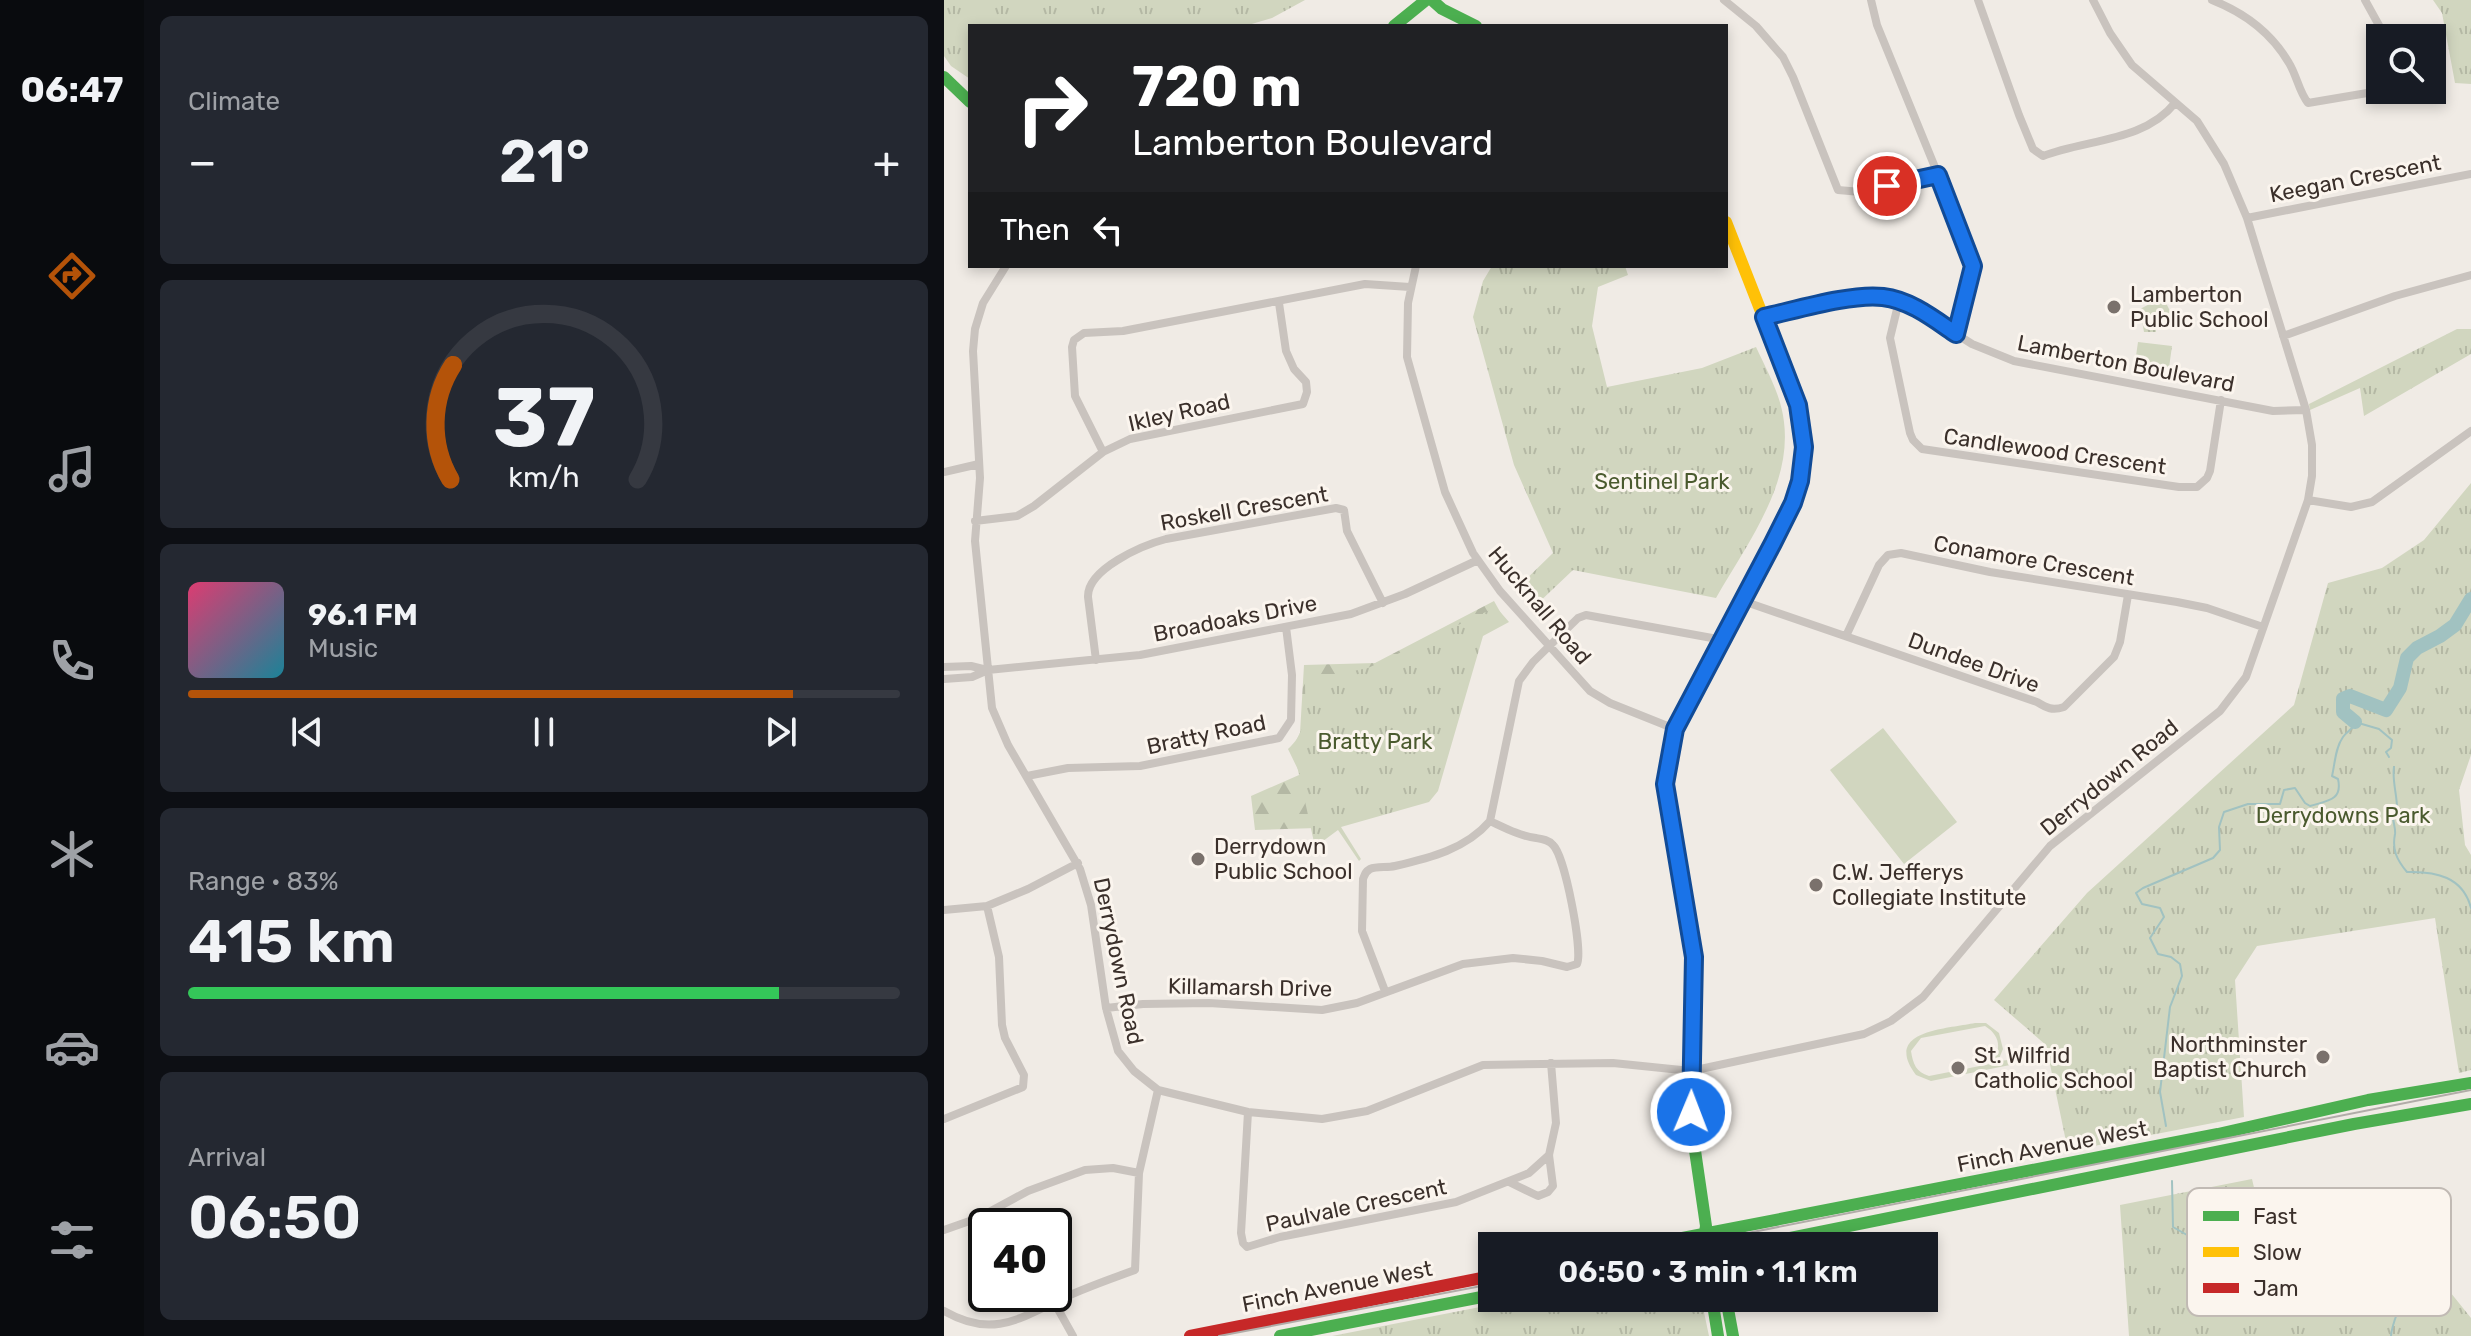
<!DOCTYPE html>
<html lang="en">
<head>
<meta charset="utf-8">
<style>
	:root { --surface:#171b24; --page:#242831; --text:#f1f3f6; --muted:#9ea1a6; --line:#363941; --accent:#b45309 }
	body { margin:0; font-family:Rubik,sans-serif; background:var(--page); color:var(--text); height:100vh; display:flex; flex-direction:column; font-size:30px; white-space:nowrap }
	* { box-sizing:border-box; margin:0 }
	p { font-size:26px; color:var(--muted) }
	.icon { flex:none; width:44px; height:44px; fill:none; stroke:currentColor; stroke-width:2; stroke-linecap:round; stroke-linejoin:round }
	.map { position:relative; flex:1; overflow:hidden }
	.sheet { display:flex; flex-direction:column; gap:16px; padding:16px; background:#0d0f14; width:800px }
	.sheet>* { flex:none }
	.hud { position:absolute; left:24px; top:24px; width:760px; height:244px; border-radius:0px; box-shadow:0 4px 12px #0003; background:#202124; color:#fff; overflow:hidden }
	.buttons { position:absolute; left:1422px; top:24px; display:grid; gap:16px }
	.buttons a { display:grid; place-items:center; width:80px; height:80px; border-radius:0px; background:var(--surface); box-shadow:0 4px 12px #0003; font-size:40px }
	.speed { position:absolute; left:24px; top:1208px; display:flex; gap:16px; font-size:40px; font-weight:700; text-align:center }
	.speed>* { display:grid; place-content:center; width:104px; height:104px; border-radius:50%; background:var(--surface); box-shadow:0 4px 12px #0003; line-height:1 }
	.speed .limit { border:4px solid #111; border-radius:12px; background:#fff; color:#111 }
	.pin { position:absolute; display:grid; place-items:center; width:68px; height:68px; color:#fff; margin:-34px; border:4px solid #fff; border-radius:50%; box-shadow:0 2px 8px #0007 }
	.me { position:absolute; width:88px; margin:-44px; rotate:1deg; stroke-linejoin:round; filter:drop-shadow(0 0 6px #0008) }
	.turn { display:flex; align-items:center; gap:28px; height:168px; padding:0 32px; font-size:36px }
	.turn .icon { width:104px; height:104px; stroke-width:2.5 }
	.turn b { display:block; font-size:56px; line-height:68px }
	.then { display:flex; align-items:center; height:76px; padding:0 32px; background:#0003; gap:16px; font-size:30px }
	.big { font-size:60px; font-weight:600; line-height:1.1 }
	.sheet .tile { flex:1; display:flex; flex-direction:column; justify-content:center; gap:12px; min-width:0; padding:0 28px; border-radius:12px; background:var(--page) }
	.sheet .dial { align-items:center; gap:0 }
	.dial svg { height:208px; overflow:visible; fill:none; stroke:var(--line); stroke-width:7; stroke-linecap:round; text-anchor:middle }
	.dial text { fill:var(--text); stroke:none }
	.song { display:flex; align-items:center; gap:24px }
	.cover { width:96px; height:96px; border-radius:12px; background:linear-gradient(135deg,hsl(340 70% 55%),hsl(190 70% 35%)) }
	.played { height:8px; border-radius:4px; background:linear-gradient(90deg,var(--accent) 85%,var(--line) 85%) }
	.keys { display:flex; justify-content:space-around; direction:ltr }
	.heat { display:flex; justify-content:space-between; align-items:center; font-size:44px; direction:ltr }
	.charge { height:12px; border-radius:6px; background:linear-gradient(90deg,#34c759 83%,var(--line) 0) }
	.trip { position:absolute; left:534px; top:1232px; width:460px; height:80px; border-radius:0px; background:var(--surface); box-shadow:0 4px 12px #0003; font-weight:600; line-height:80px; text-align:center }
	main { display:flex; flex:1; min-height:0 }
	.tab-bar { display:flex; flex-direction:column; width:144px; justify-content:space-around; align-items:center; background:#090b0e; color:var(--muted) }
	.tab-bar .icon { width:56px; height:56px }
	.tab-bar .selected { color:var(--accent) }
	.tab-bar b { font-size:36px; color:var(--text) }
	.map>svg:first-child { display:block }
</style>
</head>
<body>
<main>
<nav class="tab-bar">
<b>06:47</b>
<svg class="icon selected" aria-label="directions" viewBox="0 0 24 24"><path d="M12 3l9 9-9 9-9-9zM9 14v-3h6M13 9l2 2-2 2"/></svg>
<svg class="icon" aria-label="music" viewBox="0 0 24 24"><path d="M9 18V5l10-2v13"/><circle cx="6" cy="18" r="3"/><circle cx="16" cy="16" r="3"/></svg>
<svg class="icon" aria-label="phone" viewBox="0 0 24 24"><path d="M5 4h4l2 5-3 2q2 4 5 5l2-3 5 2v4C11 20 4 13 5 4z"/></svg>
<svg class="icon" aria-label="climate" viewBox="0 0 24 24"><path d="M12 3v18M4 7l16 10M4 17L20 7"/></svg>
<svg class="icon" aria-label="car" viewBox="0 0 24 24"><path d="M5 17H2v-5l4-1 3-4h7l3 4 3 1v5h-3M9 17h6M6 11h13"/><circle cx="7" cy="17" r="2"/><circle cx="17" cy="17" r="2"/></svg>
<svg class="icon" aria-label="filters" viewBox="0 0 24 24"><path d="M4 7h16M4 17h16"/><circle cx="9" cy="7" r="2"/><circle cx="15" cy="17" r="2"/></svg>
</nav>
<section class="sheet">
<div class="tile"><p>Climate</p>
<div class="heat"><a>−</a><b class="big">21°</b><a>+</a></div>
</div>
<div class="tile dial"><svg viewBox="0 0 100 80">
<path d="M14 69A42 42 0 1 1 86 69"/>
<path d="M14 69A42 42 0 0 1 15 25" stroke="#b45309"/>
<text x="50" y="56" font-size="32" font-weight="700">37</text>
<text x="50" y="72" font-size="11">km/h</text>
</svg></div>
<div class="tile">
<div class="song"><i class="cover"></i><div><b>96.1 FM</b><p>Music</p></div></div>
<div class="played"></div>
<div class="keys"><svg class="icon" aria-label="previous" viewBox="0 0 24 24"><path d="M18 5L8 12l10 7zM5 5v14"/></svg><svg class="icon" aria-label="pause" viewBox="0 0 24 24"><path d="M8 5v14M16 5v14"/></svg><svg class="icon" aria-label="next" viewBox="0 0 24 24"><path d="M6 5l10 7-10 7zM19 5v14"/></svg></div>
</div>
<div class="tile"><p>Range · 83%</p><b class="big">415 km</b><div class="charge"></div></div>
<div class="tile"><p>Arrival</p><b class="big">06:50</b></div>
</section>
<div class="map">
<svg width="1527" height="1336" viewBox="0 0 1527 1336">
	<defs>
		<pattern id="forest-firs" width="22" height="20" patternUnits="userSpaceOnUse" patternTransform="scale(2)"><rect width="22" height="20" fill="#d1d6bf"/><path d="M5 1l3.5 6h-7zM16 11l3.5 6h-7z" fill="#b4b8a4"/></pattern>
		<pattern id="park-tufts" width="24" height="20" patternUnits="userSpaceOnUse" patternTransform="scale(2)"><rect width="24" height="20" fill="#d1d6bf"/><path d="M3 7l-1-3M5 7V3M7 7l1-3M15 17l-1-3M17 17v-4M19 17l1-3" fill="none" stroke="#b4b8a4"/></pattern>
	</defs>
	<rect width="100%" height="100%" fill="#f0ebe5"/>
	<path fill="#d1d6bf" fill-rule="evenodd" d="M 939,728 L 1013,822 L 960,864 L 886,770 Z
		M 1031,1023 L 1042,1023 L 1055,1033 L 1059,1049 L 1054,1061 L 1064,1060 L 1066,1065 L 987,1081 L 972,1075 C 938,1030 1003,1029 1031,1023 ZM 1041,1026 C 1057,1036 1058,1050 1046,1064 L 985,1076 C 972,1072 969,1064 967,1051 L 977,1038 Z"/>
	<path fill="url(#forest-firs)" d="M 550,601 L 559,617 L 536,631 L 419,761 L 423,819 L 372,828 L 311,830 L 307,796 L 355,775 L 349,747 L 356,733 L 360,665 L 431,663 Z"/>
	<path fill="url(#park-tufts)" d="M 0,0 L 361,0 L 328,18 L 301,26 L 26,26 L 26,79 L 7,66 L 0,56 Z
		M 1489,0 L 1527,0 L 1527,84 L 1511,83 L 1498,13 Z
		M 548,266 L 681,266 L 684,275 L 654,287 L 648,326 L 663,387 L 758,368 L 812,347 C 823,371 837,395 840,422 C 848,486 802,545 772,598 L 629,570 L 589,608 L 572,589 L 609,553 L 570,465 L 529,317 L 539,281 Z
		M 1219,297 L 1229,317 L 1212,328 L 1212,332 L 1200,332 L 1196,309 Z
		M 1513,329 L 1527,329 L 1527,354 L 1420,416 L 1416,388 L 1366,410 L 1365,404 Z
		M 1194,342 L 1228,346 L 1225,368 L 1191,363 Z
		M 1527,483 L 1527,755 L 1515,790 L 1521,845 L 1527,855 L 1527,1070 L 1515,1073 L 1491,918 L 1313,946 L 1291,980 L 1300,1117 L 1124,1151 L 1102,1045 L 1050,1000 L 1143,893 L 1350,705 L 1384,583 L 1438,568 L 1480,540 Z
		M 552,607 L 565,622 L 539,636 L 494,791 L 485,802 L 397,827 L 417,859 L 415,861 L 394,830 L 371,847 L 359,792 L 360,782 L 344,749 C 365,731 361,705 361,681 L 424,668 Z
		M 1308,1179 L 1312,1196 L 1380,1203 L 1455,1234 L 1478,1257 L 1527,1318 L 1527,1336 L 1185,1336 L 1176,1205 Z
		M 582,1298 L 757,1298 L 765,1336 L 388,1336 Z"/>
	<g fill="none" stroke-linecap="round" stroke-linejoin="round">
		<path stroke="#a1c2c1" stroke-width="2" d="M 1450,767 C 1448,781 1453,794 1453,808 L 1449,813 C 1448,820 1452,828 1451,834 C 1448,849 1452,859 1463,872 C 1492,871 1519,877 1527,908
			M 1222,1126 L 1216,1092 L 1226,1007 L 1238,976 L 1236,964 L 1227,957 L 1214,954 L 1206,938 L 1220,917 L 1216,908 L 1198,904 L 1192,893 L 1199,888 L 1269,858 L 1276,850 L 1275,827 L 1280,812 L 1304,804 L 1336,804 L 1340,790 L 1351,788 L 1361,803 L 1366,806 C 1382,801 1399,801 1394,779 L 1388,776 C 1391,764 1391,748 1399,737 C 1404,730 1408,731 1411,722 L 1435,729 L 1448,740 L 1447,748 L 1442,752 L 1445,757
			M 1228,1181 L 1229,1227 L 1243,1235 L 1265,1240 L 1286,1250 L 1304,1253 L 1330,1248 C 1352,1260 1348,1253 1370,1251 C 1378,1250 1390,1252 1398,1253 L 1404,1259 L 1398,1274 L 1400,1284 C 1421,1287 1440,1279 1459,1293 C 1457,1308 1448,1321 1447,1336"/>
		<path stroke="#a1c2c1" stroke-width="14" d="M 1411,722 L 1399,712 L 1399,699 L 1406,696 L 1442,710 L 1456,688 L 1463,658 L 1473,648 L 1496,636 L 1511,625 L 1527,599"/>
		<path stroke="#c9c3be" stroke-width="8" d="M 780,0 L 812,26 L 839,57 L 849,77 L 894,190 L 917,192 L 994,175
			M 927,0 L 933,25 L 1028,258 L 1028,279 L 1012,334
			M 1034,0 L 1075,115 L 1089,149 L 1099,156 C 1142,139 1200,142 1231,103
			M 1268,0 C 1301,13 1327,32 1345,63 C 1353,76 1355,92 1364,103 L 1441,90
			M 1421,0 L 1442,38
			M 1303,218 L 1527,174
			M 62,266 L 39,303 L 31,329 L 29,351 L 36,478 L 31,541 L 48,708 L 64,745 L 136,869 L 147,905 L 162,1008 L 174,1051 L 190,1071 L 214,1090 L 304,1112 L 378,1119 L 423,1111 L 539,1065 L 669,1063 L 747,1071 L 920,1034 L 947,1021 L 979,997 L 1106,846 L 1276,711 L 1302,677 L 1364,500 L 1368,476 L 1368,445 L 1362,410 L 1303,218 L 1280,164 L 1253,121 L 1188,65 L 1166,33 L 1149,0
			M 472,266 L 464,303 L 463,357 L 501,492 L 529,553 L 556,591 L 646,691 L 666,703 L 731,729
			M 955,301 L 946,338 L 966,433 L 969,440 L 978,449 L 1235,487 L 1253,487 L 1263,478 L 1266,471 L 1277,400
			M 820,317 L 912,298 L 938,297 L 976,311 L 1028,344 L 1070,361 L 1329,411 L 1362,410
			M 1339,336 L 1451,296 L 1527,275
			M 159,452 L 131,396 L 128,347 L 130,340 L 140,333 L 179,331 L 421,284 L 466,287
			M 0,472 L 35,464
			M 1364,500 L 1407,507 L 1428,502 L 1527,431
			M 31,521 L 73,516 L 90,506 L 159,452 L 186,439 L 359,404 L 363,392 L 362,382 L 350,369 L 342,351 L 335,303
			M 799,601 L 1093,702 C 1103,708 1108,711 1120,707 L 1170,657 L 1176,642 L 1184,595
			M 902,636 L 935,565 L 944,555 L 957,553 L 1046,572 L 1233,602 L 1263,608 L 1319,627
			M 152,660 L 144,597 C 143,569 199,545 222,539 L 392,508 L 400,510 L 403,531 L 439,603
			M 0,667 L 27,666 L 43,670
			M 0,679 L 28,677 L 44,670 L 196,655 L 407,614 L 461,594 L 534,560
			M 83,776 L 124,768 L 196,766 L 335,738 L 347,720 L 348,675 L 342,627
			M 0,910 L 43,906 L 84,889 L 134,863
			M 441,991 L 418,931 L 419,879 C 421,874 421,872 426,869 C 433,866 443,868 451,866 C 486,858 522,849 546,821 L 575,681 L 589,662 L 634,618 L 642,615 L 779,640
			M 162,1008 L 199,1004 L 265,1003 L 378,1010 L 413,1003 L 519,964 L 569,958 L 598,961 L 623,967 L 633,964 C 639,951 621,856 609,845 C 605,840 598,839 592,838 C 576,836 561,828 546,821
			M 304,1112 L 297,1233 L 299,1243 L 303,1247 L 336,1237 L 512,1202 L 585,1173 L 605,1155
			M 0,1119 L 79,1087 L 80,1075 L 61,1038 L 58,1025 L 55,957 L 43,906
			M 565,1182 L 594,1196 L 604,1192 L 609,1186 L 605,1155 L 612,1123 L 607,1063
			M 0,1230 L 34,1218 L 84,1191 L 141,1170 L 169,1168 L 195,1173
			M 110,1302 L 129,1336
			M 0,1311 C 43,1336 69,1323 111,1302 C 137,1289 164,1280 191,1270 L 195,1173 L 214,1090"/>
		<path stroke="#4caf50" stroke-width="12" d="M 488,0 L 498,9 L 532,26
			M 450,26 L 482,0
			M 0,77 L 26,102
			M 697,1246 L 1274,1134 L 1424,1100 L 1527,1083
			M 759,1246 L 762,1226 L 748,1130 L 750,957 L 721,784 L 731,729 L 839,523 L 856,481 L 860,457 L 854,405 L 827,337
			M 806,1246 L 1410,1124 L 1527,1104
			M 768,1298 L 774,1336
			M 782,1298 L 789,1336
			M 336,1336 L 548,1295"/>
		<path stroke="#ffc107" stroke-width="12" d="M 782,222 L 827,337"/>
		<path stroke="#c62828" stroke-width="12" d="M 246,1336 L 548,1276"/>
		<path stroke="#b1aca8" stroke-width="2" d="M 738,1246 L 1527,1090
			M 275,1336 L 548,1284"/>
	</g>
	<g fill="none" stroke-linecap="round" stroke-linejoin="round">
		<g stroke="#114b97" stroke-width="20">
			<path id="route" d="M 747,1112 L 750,957 L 721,784 L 731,729 L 829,543 L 849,503 L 856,481 L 860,447 L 854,405 L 820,317 C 852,310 908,293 939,297 C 966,300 990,319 1012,334 L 1029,266 L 994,175 L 943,186"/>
		</g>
		<use href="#route" stroke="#1a73e8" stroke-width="14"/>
	</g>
	<g fill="#7a716c" stroke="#fbf5ee" stroke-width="3">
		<circle cx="1170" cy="307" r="8"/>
		<circle cx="254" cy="859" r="8"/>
		<circle cx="872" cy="885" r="8"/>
		<circle cx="1379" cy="1057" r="8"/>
		<circle cx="1014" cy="1068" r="8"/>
	</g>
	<g text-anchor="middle" stroke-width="6" stroke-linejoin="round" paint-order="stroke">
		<g font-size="22" fill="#3b302b" stroke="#fbf5ee">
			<text transform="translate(1411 178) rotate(-11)" y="8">Keegan Crescent</text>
			<text transform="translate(1182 363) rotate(11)" y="8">Lamberton Boulevard</text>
			<text transform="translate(235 412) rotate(-13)" y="8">Ikley Road</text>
			<text transform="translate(1111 451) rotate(8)" y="8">Candlewood Crescent</text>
			<text transform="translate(300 508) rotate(-10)" y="8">Roskell Crescent</text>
			<text transform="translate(1090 560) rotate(10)" y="8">Conamore Crescent</text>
			<text transform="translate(596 605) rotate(50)" y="8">Hucknall Road</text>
			<text transform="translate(291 618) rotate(-11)" y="8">Broadoaks Drive</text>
			<text transform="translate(1030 662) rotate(20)" y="8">Dundee Drive</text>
			<text transform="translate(262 734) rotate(-12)" y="8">Bratty Road</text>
			<text transform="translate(1165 777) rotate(-39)" y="8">Derrydown Road</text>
			<text transform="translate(175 961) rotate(78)" y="8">Derrydown Road</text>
			<text transform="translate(306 987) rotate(1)" y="8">Killamarsh Drive</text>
			<text transform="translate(1108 1146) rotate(-11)" y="8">Finch Avenue West</text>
			<text transform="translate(412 1205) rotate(-12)" y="8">Paulvale Crescent</text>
			<text transform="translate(393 1286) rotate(-11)" y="8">Finch Avenue West</text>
		</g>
		<g font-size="22" fill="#3b302b" stroke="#fbf5ee" text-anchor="start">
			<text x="1186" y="302">Lamberton<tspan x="1186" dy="25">Public School</tspan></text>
			<text x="270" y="854">Derrydown<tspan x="270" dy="25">Public School</tspan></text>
			<text x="888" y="880">C.W. Jefferys<tspan x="888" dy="25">Collegiate Institute</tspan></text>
			<text x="1363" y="1052" text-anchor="end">Northminster<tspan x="1363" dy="25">Baptist Church</tspan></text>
			<text x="1030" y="1063">St. Wilfrid<tspan x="1030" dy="25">Catholic School</tspan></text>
		</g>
		<g font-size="22" fill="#4a5a2e" stroke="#fbf5ee">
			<text x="718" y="489">Sentinel Park</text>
			<text x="431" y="749">Bratty Park</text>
			<text x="1399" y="823">Derrydowns Park</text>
		</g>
	</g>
	<rect x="1243" y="1188" width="264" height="128" rx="12" fill="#fbf5ee" stroke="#c1bab4" stroke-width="2"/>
	<rect x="1259" y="1211" width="36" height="10" fill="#4caf50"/>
	<rect x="1259" y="1247" width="36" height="10" fill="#ffc107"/>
	<rect x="1259" y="1283" width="36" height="10" fill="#c62828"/>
	<g font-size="22" fill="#3b302b">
		<text x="1309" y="1224">Fast</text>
		<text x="1309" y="1260">Slow</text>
		<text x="1309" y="1296">Jam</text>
	</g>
</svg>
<div class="buttons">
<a><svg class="icon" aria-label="search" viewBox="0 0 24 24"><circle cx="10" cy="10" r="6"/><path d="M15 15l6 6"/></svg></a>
</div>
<div class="speed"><div class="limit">40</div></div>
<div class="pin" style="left:943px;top:186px;background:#d93025"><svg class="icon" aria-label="arrive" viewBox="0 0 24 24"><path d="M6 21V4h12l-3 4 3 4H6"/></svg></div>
<svg class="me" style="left:747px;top:1112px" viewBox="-20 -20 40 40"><circle r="17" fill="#1a73e8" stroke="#fff" stroke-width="3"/><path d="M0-11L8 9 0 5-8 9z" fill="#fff"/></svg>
<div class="trip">06:50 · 3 min · 1.1 km</div>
<div class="hud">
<div class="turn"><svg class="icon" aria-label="right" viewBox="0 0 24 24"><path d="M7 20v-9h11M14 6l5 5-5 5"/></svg><div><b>720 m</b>Lamberton Boulevard</div></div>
<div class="then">Then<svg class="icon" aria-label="left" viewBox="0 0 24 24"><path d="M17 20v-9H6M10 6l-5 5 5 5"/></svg></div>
</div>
</div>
</main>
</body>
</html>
